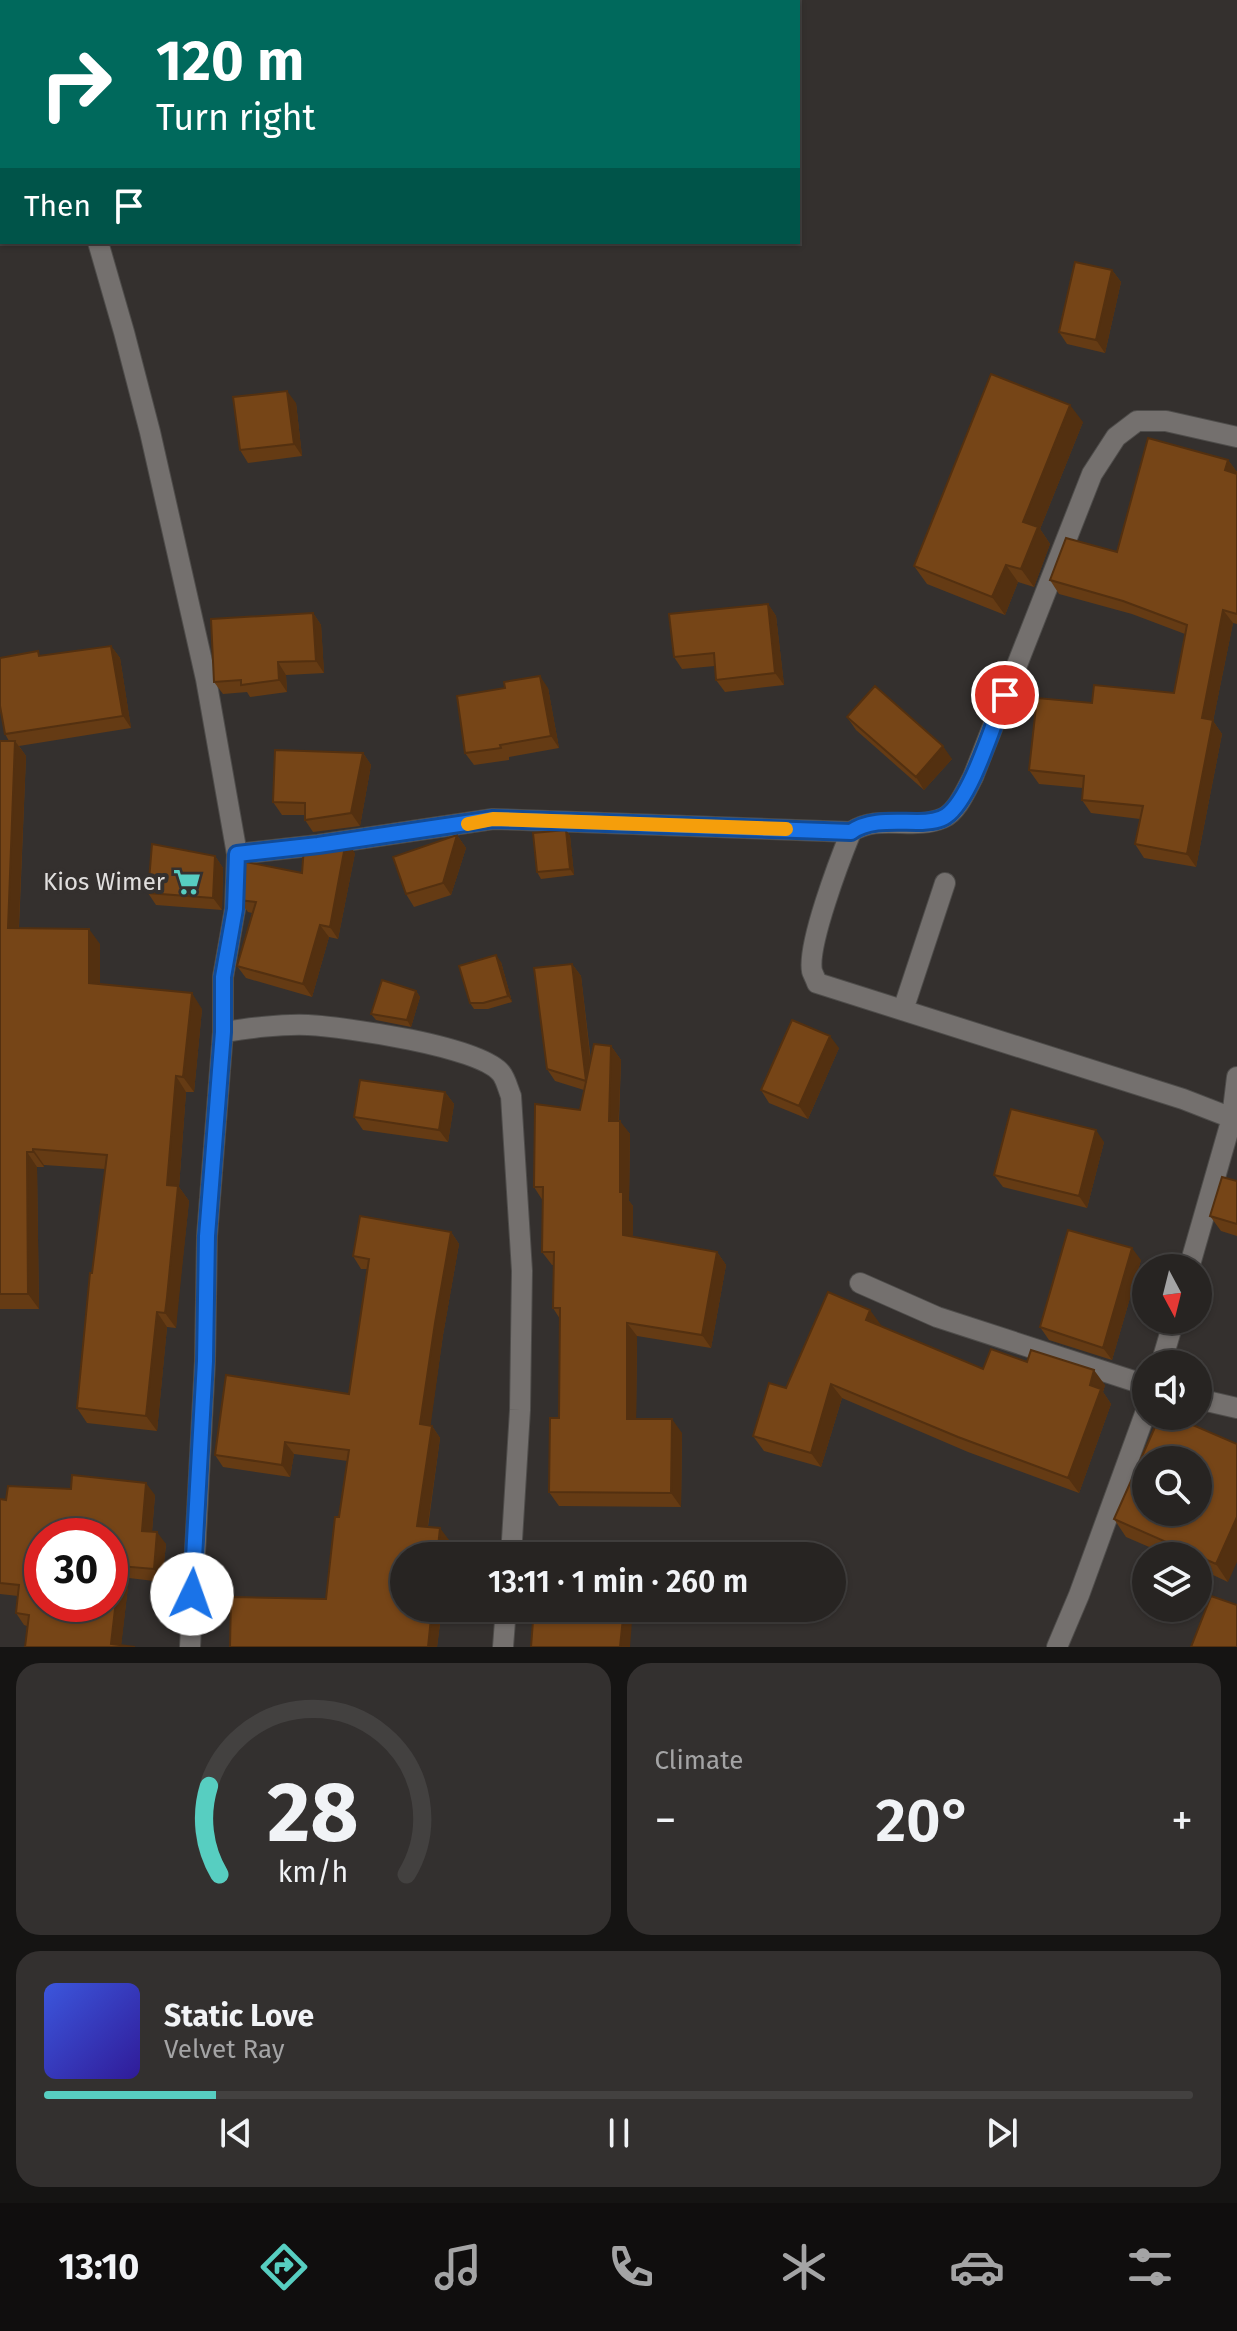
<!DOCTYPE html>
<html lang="en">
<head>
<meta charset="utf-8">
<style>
	:root { --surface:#272422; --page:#33302f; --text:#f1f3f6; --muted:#a4a4a5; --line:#434140; --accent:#57cec1 }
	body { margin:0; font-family:"Fira Sans",sans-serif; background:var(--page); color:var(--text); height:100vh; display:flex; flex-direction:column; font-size:30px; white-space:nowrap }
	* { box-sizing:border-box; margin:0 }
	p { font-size:26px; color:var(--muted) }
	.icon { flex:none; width:44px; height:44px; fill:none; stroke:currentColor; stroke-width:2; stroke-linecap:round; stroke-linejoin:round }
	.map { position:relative; height:1647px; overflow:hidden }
	.details { display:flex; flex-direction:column; gap:16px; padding:16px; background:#151413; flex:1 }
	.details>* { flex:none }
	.hud { position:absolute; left:0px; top:0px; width:800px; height:244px; box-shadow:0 2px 6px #0004,0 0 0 2px var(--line); background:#00695c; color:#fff; overflow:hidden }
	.needle { width:52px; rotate:173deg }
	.controls { position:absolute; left:1132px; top:1254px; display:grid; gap:16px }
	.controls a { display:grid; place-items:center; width:80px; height:80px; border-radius:50%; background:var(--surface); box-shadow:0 2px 6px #0004,0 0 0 2px var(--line); font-size:40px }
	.speed { position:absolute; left:24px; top:1518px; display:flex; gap:16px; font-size:40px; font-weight:700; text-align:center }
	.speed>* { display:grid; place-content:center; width:104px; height:104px; border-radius:50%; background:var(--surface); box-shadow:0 2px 6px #0004,0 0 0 2px var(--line); line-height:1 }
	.speed .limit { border:12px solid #d22; background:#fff; color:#111 }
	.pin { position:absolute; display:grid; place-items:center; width:68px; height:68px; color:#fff; margin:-34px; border:4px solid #fff; border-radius:50%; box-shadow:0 2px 8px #0007 }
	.me { position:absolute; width:88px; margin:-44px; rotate:3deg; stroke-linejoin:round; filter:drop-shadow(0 0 6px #0008) }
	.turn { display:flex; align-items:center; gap:28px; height:168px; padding:0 24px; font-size:36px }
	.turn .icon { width:104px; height:104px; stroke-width:2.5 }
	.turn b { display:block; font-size:56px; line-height:68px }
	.then { display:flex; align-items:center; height:76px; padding:0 24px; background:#0003; gap:16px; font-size:30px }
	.big { font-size:60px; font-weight:600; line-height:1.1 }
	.details .tile { flex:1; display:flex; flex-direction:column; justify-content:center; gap:12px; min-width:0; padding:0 28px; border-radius:24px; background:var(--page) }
	.details .dial { align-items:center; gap:0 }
	.dial svg { height:208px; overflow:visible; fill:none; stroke:var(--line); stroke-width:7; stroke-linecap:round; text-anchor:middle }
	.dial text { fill:var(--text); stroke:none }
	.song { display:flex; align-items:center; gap:24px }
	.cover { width:96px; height:96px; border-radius:12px; background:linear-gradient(135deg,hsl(230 70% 55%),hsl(250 70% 35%)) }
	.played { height:8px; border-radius:4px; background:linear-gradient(90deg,var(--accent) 15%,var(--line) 15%) }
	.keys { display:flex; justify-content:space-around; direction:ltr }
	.heat { display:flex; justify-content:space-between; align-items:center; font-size:44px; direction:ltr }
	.details .tiles { flex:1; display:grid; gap:16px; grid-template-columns:1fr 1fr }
	.tile:last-child { grid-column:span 2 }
	.trip { position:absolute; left:390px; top:1542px; width:456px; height:80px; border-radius:40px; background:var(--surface); box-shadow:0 2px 6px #0004,0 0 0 2px var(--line); font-weight:600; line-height:80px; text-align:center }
	.dock { display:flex; height:128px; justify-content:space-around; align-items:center; background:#100e0e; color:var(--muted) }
	.dock .icon { width:56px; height:56px }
	.dock .selected { color:var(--accent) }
	.dock b { font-size:36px; color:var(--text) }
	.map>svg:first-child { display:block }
</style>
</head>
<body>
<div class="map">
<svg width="1237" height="1647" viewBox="0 0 1237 1647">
	<rect width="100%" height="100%" fill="#34302e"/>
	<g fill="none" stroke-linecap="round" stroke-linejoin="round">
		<g stroke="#4e4c4a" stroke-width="22">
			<path id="street" d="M 28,0 L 29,2
				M 278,0 L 278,2
				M 98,242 L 124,332 L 150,432 L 206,679 L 237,854 L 235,909 L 223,977 L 223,1032 L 207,1236 L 205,1361 L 190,1647
				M 1237,437 L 1166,421 L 1137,421 L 1116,437 L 1092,474 L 973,777 C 966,790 957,812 943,818 C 914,831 878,813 851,832 C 840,859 807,945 812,971 C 813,974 816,980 817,983 L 1183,1099 L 1237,1120
				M 237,854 L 318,845 L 493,819 L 851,832
				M 903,1010 L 945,883
				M 223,1032 C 251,1028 279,1024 308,1025 C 345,1027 479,1046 501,1073 C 506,1079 508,1089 511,1096 L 522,1271 L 520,1410 L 511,1556
				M 1189,1268 L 1232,1118 L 1237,1077
				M 860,1283 L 937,1317 L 1146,1385
				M 1161,1364 L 1174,1320
				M 1198,1399 L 1237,1408
				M 503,1647 L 506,1608
				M 1057,1647 L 1079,1595 L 1146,1411"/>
		</g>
		<use href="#street" stroke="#74706e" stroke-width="20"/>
	</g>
	<path fill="#653b14" d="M 0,7 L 2,15 L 2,109 L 0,110 Z
		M 1112,270 L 1121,282 L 1105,353 L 1067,344 L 1059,332 Z
		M 296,403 L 302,456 L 248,463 L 240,450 Z
		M 1083,422 L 1040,529 L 1050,544 L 1034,587 L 1018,582 L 1005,615 L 927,584 L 914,566 Z
		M 1228,460 L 1237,472 L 1237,624 L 1233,623 L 1213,721 L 1222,734 L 1196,867 L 1144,858 L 1135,844 L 1140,819 L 1091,813 L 1082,800 L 1083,788 L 1039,784 L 1029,770 L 1092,703 L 1174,693 L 1185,634 L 1132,614 L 1059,594 L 1050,580 L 1117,552 Z
		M 768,604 L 776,616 L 784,685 L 725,692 L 716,680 L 715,666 L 682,669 L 674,657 Z
		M 313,613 L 321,625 L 324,673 L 286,675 L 287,692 L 250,697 L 247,692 L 223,694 L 214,682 Z
		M 111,646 L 120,658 L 131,728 L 19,746 L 26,756 L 19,928 L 100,944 L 100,984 L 202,1009 L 194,1092 L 186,1092 L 179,1187 L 189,1201 L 177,1312 L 176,1328 L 167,1327 L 157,1431 L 87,1423 L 77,1408 L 105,1169 L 44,1165 L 44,1167 L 37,1167 L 39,1309 L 0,1309 L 0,741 L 9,741 L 5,734 Z
		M 548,688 L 559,748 L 509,757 L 509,760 L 474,765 L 465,753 Z
		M 847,717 L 952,759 L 924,790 L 856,730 Z
		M 363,753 L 371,765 L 360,826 L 313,832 L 305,820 L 305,815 L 282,815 L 273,802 Z
		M 566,830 L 570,836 L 574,875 L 541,879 L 537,872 Z
		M 457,835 L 466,848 L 451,895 L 414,907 L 406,894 Z
		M 355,853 L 338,939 L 329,937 L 312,997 L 246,978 L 237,966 L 252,913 L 248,912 L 239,900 L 302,873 Z
		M 215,856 L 223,868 L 222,910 L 156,905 L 148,893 Z
		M 501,962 L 512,1002 L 488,1009 L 474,1009 L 470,1003 Z
		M 572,964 L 581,976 L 591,1061 L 611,1046 L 621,1060 L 619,1121 L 630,1134 L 629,1201 L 633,1206 L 633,1237 L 717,1252 L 726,1265 L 711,1348 L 637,1336 L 636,1419 L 682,1433 L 681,1507 L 559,1506 L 549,1492 L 559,1418 L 560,1319 L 553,1308 L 553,1265 L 552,1265 L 542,1252 L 543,1201 L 534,1187 L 580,1110 L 584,1090 L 555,1081 L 547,1069 Z
		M 416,991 L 420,997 L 411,1027 L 376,1020 L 371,1014 Z
		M 839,1048 L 808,1119 L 769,1103 L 761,1090 Z
		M 445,1092 L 454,1104 L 448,1142 L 363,1130 L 354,1117 Z
		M 1104,1142 L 1087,1208 L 1003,1187 L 994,1175 Z
		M 1237,1181 L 1237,1236 L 1221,1231 L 1210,1216 Z
		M 451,1232 L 459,1244 L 443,1335 L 430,1426 L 432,1426 L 440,1438 L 428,1527 L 449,1540 L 447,1556 L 404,1556 L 442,1608 L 437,1647 L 230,1647 L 326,1599 L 348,1461 L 294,1454 L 290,1477 L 223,1467 L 215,1455 L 349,1394 L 367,1269 L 361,1269 L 353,1256 Z
		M 1141,1260 L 1112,1360 L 1049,1340 L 1040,1327 Z
		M 881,1325 L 880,1326 L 983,1369 L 1027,1362 L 1105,1385 L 1103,1392 L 1111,1404 L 1079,1493 L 968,1452 L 842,1398 L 821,1467 L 764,1451 L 753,1436 L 786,1388 Z
		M 1160,1416 L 1228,1582 L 1198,1568 L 1198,1556 L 1170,1556 L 1126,1537 L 1114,1519 Z
		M 155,1495 L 152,1532 L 166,1544 L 162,1582 L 129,1578 L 121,1645 L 135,1647 L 25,1647 L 27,1626 L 24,1625 L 16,1613 L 18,1596 L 0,1594 L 0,1499 Z"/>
	<path fill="#533010" d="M 0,7 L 2,15 L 2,29 L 0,26 Z
		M 0,37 L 2,40 L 2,86 L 0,73 Z
		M 1112,270 L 1121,282 L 1105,353 L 1096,340 Z
		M 287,391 L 296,403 L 302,456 L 294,444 Z
		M 1070,405 L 1083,422 L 1040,529 L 1050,544 L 1034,587 L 1021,569 L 1023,522 Z
		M 1228,460 L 1237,472 L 1237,474 L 1225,470 Z
		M 1006,565 L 1018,582 L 1005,615 L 992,597 Z
		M 768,604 L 776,616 L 784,685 L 775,673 Z
		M 1223,610 L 1233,623 L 1213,721 L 1222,734 L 1196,867 L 1187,854 L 1202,718 Z
		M 313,613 L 321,625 L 324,673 L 316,661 Z
		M 111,646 L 120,658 L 131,728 L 123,716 Z
		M 278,662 L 286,675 L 287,692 L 279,680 Z
		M 540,676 L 548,688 L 559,748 L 551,736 Z
		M 15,741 L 26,756 L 18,944 L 8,928 Z
		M 943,746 L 952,759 L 924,790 L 916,777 Z
		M 363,753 L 371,765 L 360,826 L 351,813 Z
		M 566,830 L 570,836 L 574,875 L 570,869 Z
		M 457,835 L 466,848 L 451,895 L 443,883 Z
		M 346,841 L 355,853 L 338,939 L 330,927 Z
		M 215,856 L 223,868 L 222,910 L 213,898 Z
		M 320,925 L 329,937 L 312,997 L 303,984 Z
		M 89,929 L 100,944 L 100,998 L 89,983 Z
		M 496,955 L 501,962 L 512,1002 L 508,996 Z
		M 572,964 L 581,976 L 594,1093 L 586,1081 Z
		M 416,991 L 420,997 L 411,1027 L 407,1020 Z
		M 192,993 L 202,1009 L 194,1092 L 183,1077 Z
		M 830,1036 L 839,1048 L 808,1119 L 799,1106 Z
		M 611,1046 L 621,1060 L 618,1134 L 609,1121 Z
		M 176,1076 L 186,1092 L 179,1187 L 189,1201 L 176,1328 L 165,1313 L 167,1185 Z
		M 445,1092 L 454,1104 L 448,1142 L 439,1130 Z
		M 620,1121 L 630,1134 L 629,1201 L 633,1206 L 633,1249 L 623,1235 L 620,1192 Z
		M 1096,1130 L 1104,1142 L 1087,1208 L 1079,1196 Z
		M 33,1149 L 44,1165 L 44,1167 L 33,1152 Z
		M 27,1152 L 37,1167 L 39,1309 L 28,1294 Z
		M 451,1232 L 459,1244 L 443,1335 L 429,1437 L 420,1424 L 435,1323 Z
		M 1132,1248 L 1141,1260 L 1112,1360 L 1103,1348 Z
		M 717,1252 L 726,1265 L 711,1348 L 702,1335 Z
		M 870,1310 L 881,1325 L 876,1335 L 866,1320 Z
		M 157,1312 L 167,1327 L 157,1431 L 146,1416 Z
		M 627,1323 L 637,1336 L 636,1433 L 627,1419 Z
		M 1094,1370 L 1105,1385 L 1103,1392 L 1111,1404 L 1079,1493 L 1068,1478 Z
		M 831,1384 L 842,1398 L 821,1467 L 811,1453 Z
		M 672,1419 L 682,1433 L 681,1507 L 671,1493 Z
		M 432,1426 L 440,1438 L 426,1538 L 417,1526 Z
		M 285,1442 L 294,1454 L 290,1477 L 282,1465 Z
		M 146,1483 L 155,1495 L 151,1543 L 142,1531 Z
		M 1237,1517 L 1237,1562 L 1228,1582 L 1216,1564 Z
		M 440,1528 L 449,1540 L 447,1556 L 437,1556 Z
		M 157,1532 L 166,1544 L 162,1582 L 154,1569 Z
		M 120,1566 L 129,1578 L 121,1647 L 111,1644 Z
		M 432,1608 L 442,1608 L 437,1647 L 428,1647 Z
		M 624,1608 L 633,1608 L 630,1647 L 620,1647 Z"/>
	<path fill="#764517" stroke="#533010" stroke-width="2" fill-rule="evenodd" d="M 62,0 L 256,0 L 257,2 L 63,2 Z
		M 0,73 L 2,86 L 2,94 L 0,94 Z
		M 1075,262 L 1112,270 L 1096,340 L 1059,332 Z
		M 991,374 L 1070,405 L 1023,522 L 1038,527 L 1021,569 L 1006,565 L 992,597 L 914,566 Z
		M 287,391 L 294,444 L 240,450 L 233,397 Z
		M 1148,438 L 1228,460 L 1225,470 L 1237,474 L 1237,614 L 1223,610 L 1202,718 L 1213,720 L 1187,854 L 1135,844 L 1143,806 L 1082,800 L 1084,776 L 1029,770 L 1037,698 L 1092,703 L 1094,685 L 1174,693 L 1187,625 L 1123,601 L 1050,580 L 1066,538 L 1117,552 Z
		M 768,604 L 775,673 L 716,680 L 714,653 L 674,657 L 669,614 Z
		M 313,613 L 316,661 L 278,662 L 279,680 L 241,685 L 241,680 L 214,682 L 211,619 Z
		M 111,646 L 123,716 L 5,734 L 0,706 L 0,658 L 38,651 L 39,656 Z
		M 540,676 L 551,736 L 500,745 L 501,748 L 465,753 L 457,696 L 505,688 L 504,682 Z
		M 875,686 L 943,746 L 916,777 L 847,717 Z
		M 0,741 L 15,741 L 8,928 L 89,929 L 89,983 L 192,993 L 183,1077 L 176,1076 L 167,1185 L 178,1186 L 167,1297 L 165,1313 L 157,1312 L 146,1416 L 77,1408 L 90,1273 L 92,1273 L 107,1155 L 33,1149 L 33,1152 L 27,1152 L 28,1294 L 0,1294 Z
		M 275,750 L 363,753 L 351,813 L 305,820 L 305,803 L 273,802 Z
		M 566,830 L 570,869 L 537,872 L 533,833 Z
		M 457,835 L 443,883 L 406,894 L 393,857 Z
		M 346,841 L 330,927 L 320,925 L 303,984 L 237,966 L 256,902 L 239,900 L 241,861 L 302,873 L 304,847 Z
		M 152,844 L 215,856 L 213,898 L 148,893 Z
		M 496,955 L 508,996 L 483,1003 L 470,1003 L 459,966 Z
		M 572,964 L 586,1081 L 547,1069 L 534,968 Z
		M 382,980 L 416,991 L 407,1020 L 371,1014 Z
		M 792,1020 L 830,1036 L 799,1106 L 761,1090 Z
		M 594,1044 L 611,1046 L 609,1121 L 620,1121 L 620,1192 L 623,1192 L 623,1235 L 717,1252 L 702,1335 L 627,1323 L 627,1419 L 672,1419 L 671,1493 L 549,1492 L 550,1418 L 559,1418 L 560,1308 L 553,1308 L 554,1252 L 542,1252 L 543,1187 L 534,1187 L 535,1104 L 580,1110 Z
		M 360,1080 L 445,1092 L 439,1130 L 354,1117 Z
		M 1011,1109 L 1096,1130 L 1079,1196 L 994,1175 Z
		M 1222,1177 L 1237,1181 L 1237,1224 L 1210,1216 Z
		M 360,1216 L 451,1232 L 435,1323 L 420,1424 L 432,1426 L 417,1526 L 440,1528 L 437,1556 L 404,1556 L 404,1608 L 432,1608 L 428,1647 L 230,1647 L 231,1597 L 326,1599 L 335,1517 L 339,1517 L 349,1450 L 285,1442 L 282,1465 L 215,1455 L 226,1375 L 349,1394 L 369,1259 L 353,1256 Z
		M 1068,1230 L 1132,1248 L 1103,1348 L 1040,1327 Z
		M 828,1292 L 870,1310 L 866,1320 L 983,1369 L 991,1349 L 1027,1362 L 1031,1350 L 1094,1370 L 1090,1385 L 1101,1389 L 1068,1478 L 958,1437 L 831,1384 L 811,1453 L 753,1436 L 769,1383 L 786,1388 Z
		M 1160,1416 L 1172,1416 L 1237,1444 L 1237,1517 L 1216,1564 L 1114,1519 ZM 1146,1460 L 1198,1460 L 1198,1512 L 1146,1512 Z
		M 72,1475 L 146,1483 L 142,1531 L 157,1532 L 154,1569 L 120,1566 L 111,1644 L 135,1647 L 25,1647 L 29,1615 L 16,1613 L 19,1585 L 0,1583 L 0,1499 L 6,1500 L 8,1486 L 71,1489 ZM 42,1536 L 110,1536 L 110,1604 L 42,1604 Z
		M 1211,1596 L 1237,1605 L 1237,1647 L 1191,1647 Z
		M 534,1608 L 624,1608 L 620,1647 L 531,1647 Z"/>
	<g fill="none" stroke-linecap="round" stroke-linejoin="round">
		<g stroke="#114b97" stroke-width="20">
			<path id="route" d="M 192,1594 L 205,1361 L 207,1236 L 223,1032 L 223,977 L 235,909 L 237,854 L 318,845 L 493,819 L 851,832 C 869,819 895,822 917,822 C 925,822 939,821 946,816 C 971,799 993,724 1005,695"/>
		</g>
		<use href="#route" stroke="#1a73e8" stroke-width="14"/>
		<path stroke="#f59e0b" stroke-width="14" d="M 468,824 L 493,819 L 786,829"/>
	</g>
	<defs>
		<g id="supermarket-bare" transform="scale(2.16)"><path d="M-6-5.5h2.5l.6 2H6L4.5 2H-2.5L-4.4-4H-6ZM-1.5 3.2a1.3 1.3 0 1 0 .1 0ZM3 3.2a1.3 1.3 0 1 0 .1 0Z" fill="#57cec1" stroke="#34302e" stroke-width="2.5" paint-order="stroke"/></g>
	</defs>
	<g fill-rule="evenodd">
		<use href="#supermarket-bare" x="187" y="882"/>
	</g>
	<g text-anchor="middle" stroke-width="8" stroke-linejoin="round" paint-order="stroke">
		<g font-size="24" fill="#e1dfde" stroke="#34302e" text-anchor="end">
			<text x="165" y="890">Kios Wimer</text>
		</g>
	</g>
</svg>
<div class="controls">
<a><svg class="needle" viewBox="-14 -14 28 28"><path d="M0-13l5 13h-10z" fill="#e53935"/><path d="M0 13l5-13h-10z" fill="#a4a4a5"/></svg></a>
<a><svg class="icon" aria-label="sound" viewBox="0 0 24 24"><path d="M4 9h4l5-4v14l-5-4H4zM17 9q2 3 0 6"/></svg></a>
<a><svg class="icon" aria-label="search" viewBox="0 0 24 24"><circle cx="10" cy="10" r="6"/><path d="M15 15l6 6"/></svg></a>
<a><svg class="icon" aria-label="layers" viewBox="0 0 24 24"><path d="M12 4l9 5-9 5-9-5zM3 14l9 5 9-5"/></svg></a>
</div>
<div class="speed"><div class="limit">30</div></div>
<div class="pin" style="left:1005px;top:695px;background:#d93025"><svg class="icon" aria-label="arrive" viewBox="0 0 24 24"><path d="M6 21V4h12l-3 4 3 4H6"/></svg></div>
<svg class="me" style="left:192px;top:1594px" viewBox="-20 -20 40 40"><circle r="19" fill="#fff"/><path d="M0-13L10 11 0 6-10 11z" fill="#1a73e8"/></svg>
<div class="trip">13:11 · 1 min · 260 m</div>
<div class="hud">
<div class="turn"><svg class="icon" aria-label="right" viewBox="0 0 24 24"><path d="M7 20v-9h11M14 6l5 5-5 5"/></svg><div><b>120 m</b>Turn right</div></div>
<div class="then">Then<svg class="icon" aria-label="arrive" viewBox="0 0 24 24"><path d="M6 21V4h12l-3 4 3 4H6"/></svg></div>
</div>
</div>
<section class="details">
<div class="tiles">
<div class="tile dial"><svg viewBox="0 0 100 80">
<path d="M14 69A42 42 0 1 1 86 69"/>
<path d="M14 69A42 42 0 0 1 10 35" stroke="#57cec1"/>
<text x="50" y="56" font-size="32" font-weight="700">28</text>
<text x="50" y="72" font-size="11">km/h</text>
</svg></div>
<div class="tile"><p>Climate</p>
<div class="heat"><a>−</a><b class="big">20°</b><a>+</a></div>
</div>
<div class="tile">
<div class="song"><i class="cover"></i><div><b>Static Love</b><p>Velvet Ray</p></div></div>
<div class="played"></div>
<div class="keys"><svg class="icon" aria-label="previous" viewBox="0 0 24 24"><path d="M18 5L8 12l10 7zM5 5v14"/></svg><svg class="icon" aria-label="pause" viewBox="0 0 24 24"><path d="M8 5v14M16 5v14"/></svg><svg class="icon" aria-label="next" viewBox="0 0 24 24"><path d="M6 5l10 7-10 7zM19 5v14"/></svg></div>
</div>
</div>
</section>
<nav class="dock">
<b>13:10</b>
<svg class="icon selected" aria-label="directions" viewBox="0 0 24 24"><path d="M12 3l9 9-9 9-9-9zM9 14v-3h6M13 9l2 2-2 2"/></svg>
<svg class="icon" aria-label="music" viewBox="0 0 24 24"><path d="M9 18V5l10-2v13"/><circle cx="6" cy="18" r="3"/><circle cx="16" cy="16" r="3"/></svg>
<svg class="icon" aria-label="phone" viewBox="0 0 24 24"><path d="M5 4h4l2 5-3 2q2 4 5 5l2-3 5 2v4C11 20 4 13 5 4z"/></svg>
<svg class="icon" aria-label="climate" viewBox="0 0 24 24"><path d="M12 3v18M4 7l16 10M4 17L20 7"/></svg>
<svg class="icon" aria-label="car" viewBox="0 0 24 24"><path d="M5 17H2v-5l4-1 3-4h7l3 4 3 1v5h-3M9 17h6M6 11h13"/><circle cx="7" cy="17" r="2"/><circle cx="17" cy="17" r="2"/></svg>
<svg class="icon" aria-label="filters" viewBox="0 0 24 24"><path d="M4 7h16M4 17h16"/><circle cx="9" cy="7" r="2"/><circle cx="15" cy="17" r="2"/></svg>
</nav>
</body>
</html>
